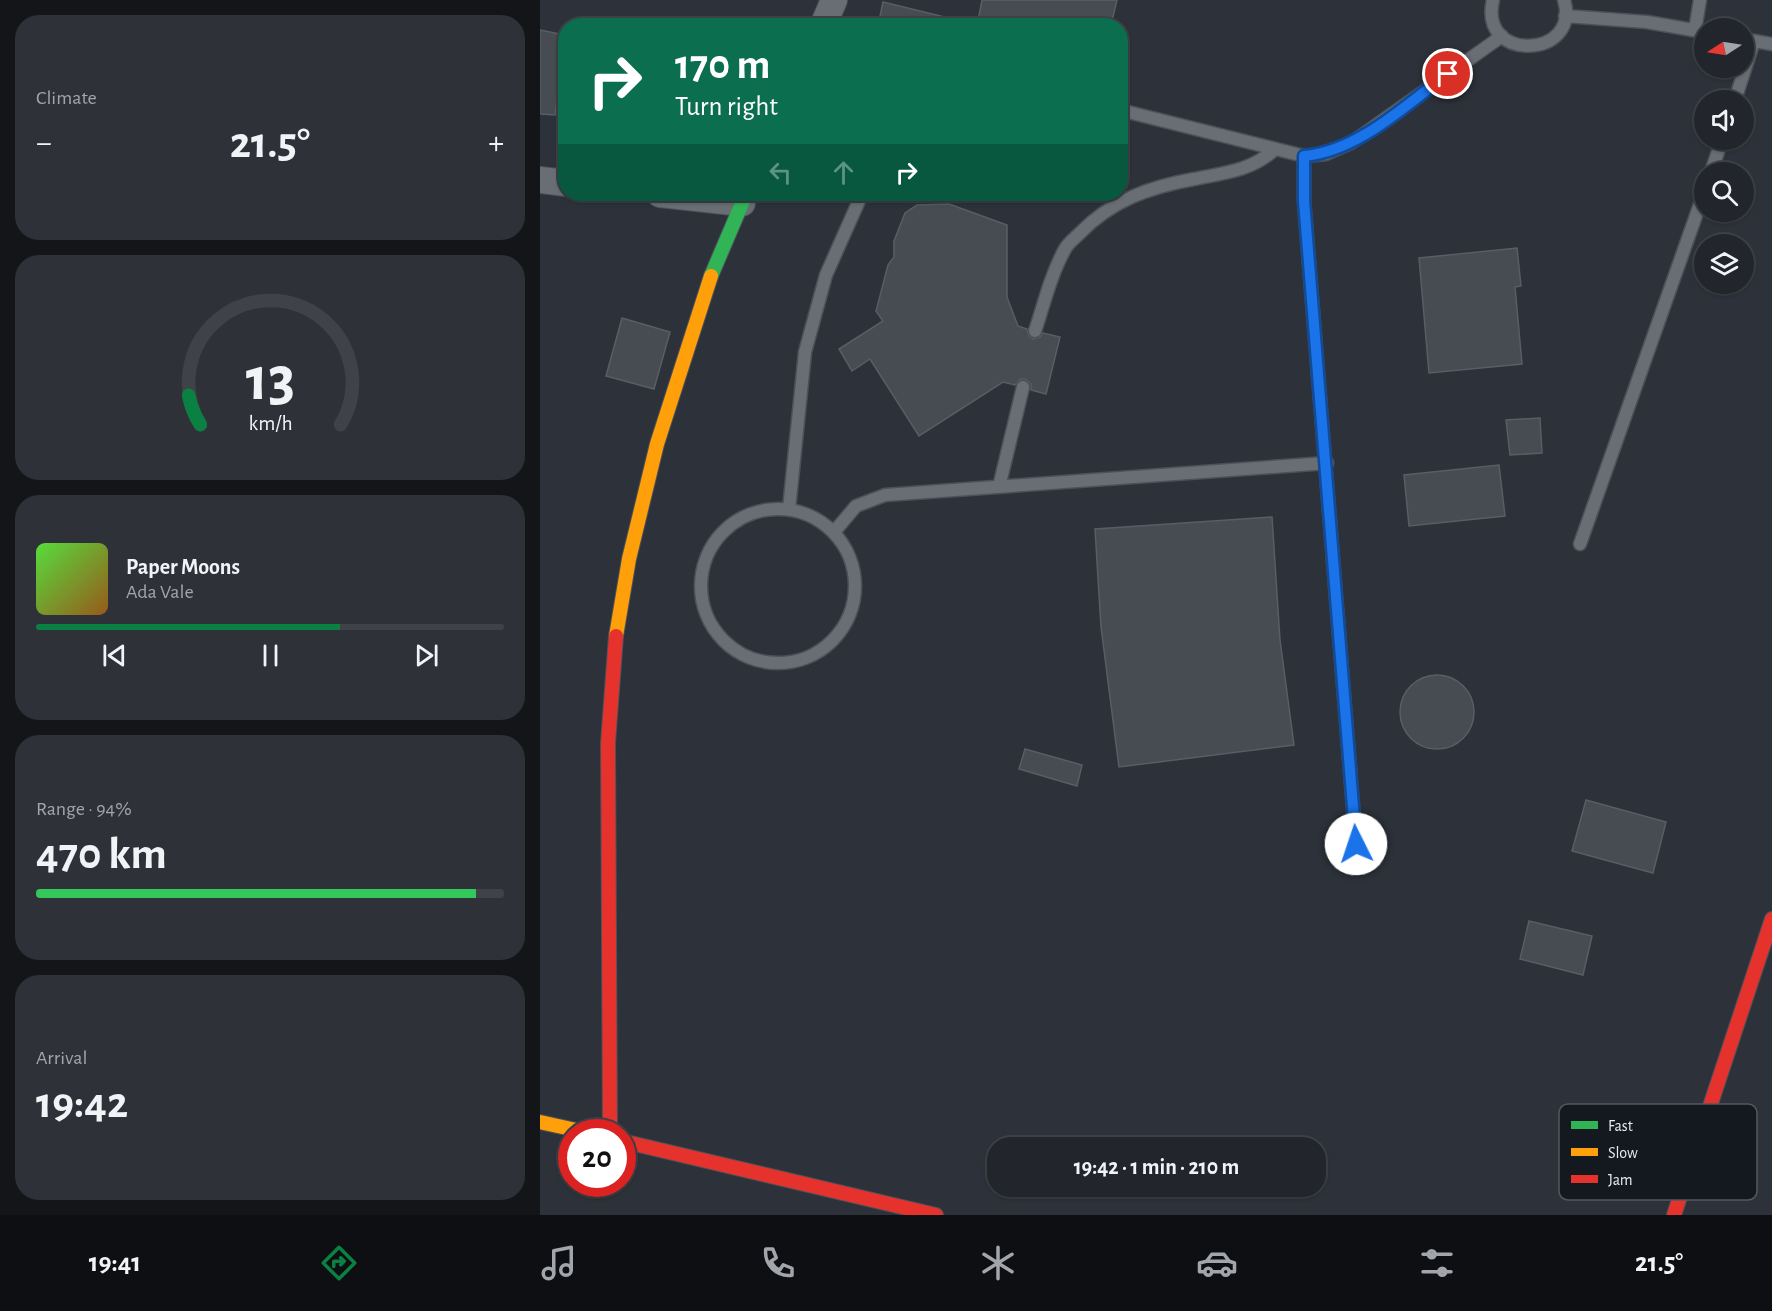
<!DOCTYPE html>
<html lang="en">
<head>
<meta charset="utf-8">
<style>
	:root { --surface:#22262c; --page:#2e3238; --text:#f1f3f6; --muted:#a2a5a9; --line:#3f4348; --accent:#0b8043 }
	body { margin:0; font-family:"Alegreya Sans",sans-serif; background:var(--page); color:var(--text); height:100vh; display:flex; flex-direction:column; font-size:22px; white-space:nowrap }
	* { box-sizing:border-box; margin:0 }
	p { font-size:20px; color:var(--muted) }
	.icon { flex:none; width:33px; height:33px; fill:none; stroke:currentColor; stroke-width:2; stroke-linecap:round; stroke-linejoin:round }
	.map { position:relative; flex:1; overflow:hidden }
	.side { display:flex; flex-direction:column; gap:15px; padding:15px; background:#131518; width:540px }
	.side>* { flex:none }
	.banner { position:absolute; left:18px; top:18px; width:570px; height:183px; border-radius:24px; box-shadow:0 2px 4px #0004,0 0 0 2px var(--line); background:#0b6e4f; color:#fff; overflow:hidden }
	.needle { width:39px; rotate:258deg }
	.buttons { position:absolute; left:1154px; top:18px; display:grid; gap:12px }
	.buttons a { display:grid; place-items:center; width:60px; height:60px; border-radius:50%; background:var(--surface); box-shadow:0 2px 4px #0004,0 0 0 2px var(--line); font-size:30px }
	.speed { position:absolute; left:18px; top:1119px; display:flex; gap:12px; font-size:30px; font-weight:700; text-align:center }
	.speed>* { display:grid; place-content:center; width:78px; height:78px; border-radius:50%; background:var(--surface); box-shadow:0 2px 4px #0004,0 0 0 2px var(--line); line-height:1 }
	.speed .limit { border:9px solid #d22; background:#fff; color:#111 }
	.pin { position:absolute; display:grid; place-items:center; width:51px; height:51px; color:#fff; margin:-26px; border:3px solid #fff; border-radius:50%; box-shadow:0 2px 6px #0007 }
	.me { position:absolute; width:66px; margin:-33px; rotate:356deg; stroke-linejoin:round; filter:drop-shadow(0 0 4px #0008) }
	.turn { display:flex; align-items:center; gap:21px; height:126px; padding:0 18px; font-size:27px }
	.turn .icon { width:78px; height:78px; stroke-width:2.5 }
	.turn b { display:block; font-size:42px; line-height:51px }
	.lanes { display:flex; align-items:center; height:57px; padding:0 18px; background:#0003; justify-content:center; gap:30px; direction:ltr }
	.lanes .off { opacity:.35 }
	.big { font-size:45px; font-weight:700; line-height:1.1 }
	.side .tile { flex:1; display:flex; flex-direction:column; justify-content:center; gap:9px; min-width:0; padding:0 21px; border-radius:24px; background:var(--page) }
	.side .dial { align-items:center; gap:0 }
	.dial svg { height:156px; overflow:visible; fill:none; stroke:var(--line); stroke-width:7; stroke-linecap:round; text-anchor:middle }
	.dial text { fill:var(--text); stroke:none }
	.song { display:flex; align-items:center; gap:18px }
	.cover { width:72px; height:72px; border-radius:9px; background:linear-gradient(135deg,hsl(110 70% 55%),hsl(30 70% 35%)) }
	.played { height:6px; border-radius:3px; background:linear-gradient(90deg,var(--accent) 65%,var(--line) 65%) }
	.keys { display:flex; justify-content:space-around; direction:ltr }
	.heat { display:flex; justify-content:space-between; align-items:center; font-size:33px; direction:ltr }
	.charge { height:9px; border-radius:4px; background:linear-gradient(90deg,#34c759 94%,var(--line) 0) }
	.trip { position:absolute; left:447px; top:1137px; width:339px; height:60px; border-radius:24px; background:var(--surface); box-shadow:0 2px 4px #0004,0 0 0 2px var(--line); font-weight:700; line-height:60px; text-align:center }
	.menu { display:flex; height:96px; justify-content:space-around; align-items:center; background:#0e0f12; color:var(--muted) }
	.menu .icon { width:42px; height:42px }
	.menu .on { color:var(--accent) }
	.menu b { font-size:27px; color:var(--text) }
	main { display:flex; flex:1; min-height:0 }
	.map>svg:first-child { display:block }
</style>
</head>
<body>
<main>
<section class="side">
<div class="tile"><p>Climate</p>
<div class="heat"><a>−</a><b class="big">21.5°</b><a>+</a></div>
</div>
<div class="tile dial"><svg viewBox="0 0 100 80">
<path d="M14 69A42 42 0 1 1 86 69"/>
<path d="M14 69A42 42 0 0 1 8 54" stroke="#0b8043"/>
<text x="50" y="56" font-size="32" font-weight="700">13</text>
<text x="50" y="72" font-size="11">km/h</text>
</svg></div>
<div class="tile">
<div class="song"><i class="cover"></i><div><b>Paper Moons</b><p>Ada Vale</p></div></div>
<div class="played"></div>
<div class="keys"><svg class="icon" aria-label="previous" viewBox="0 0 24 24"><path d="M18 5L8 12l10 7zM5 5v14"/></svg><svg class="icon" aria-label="pause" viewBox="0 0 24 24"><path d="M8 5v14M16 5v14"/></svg><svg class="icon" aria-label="next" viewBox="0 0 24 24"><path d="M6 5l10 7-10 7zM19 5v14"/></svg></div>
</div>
<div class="tile"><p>Range · 94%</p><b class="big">470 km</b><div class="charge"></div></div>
<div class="tile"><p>Arrival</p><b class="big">19:42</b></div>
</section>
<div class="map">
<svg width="1232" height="1215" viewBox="0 0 1232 1215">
	<rect width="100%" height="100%" fill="#2d323a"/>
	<path fill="#474b52" stroke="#595d64" stroke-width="1.5" d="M 442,0 L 577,0 L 571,25 L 532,17 L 530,26 L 437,26 Z
		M 343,2 L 405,17 L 404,26 L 338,26 Z
		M 0,30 L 25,35 L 15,115 L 0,114 Z
		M 409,204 L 467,225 L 467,297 L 478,326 L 487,329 L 489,336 L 493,339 L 500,337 L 503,333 L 520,337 L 506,394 L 491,390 L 491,384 L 485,379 L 480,379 L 475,385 L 463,382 L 379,436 L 330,359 L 312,371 L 299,349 L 343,321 L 336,311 L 348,265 L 354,257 L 354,241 L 365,213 L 377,205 Z
		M 977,248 L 981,286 L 975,287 L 982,364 L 889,373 L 879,258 Z
		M 82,318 L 130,332 L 114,389 L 66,376 Z
		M 1000,418 L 1002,453 L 970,455 L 966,420 Z
		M 959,465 L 965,516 L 869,526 L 864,475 Z
		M 732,517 L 740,640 L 754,745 L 579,767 L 561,627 L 555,529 Z
		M860 712a37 37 0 1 1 74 0a37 37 0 1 1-74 0Z
		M 485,749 L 542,765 L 537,786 L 479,769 Z
		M 1046,800 L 1126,822 L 1113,873 L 1032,851 Z
		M 989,921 L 1052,936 L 1043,975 L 980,959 Z"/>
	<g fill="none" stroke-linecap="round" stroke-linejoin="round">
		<g stroke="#4c5158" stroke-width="15">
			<path id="lane" d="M 953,0 C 938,64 1042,58 1024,0
				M 1025,16 L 1107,22 L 1164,32
				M 1155,30 L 1160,0
				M 1203,39 L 1232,44
				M 1195,100 L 1214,41
				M 580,110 L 764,156 L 786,154 L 811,143 L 962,36
				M 764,156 L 764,201 L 816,844
				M 1171,172 L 1182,140
				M 495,331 C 504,304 511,274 525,249 C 528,243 535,238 540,233 C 572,200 610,187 654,179 C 683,173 711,171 734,150
				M 459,487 L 483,387
				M161 586a77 77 0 1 1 154 0a77 77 0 1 1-154 0Z
				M 249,509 L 265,352 L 286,275 L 322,194
				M 294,532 L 316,506 L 345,495 L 787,463
				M 1040,544 L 1164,193"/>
		</g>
		<g stroke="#4c5158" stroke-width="28">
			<path id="street" d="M 283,26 L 294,0
				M 0,180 L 26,183
				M 120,194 L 202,203"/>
		</g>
		<g stroke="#4c5158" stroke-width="16">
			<path id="fast" d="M 171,276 L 206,194"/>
		</g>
		<g stroke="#4c5158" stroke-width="16">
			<path id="slow" d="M 76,636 L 89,559 L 117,444 L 171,276
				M 0,1122 L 45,1132"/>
		</g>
		<g stroke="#4c5158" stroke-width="16">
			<path id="jam" d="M 70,1132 L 68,743 L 76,636
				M 82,1141 L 396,1215
				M 1134,1215 L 1232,919"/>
		</g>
		<use href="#lane" stroke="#696e74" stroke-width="12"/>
		<use href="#street" stroke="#696e74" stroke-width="26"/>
		<use href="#fast" stroke="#30b455" stroke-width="14"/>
		<use href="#slow" stroke="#ff9f0a" stroke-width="14"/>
		<use href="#jam" stroke="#e5322d" stroke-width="14"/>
	</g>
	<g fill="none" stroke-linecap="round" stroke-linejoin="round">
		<g stroke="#114b97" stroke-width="15">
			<path id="route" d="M 816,844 L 764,201 L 764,156 C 819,151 865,105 908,74"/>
		</g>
		<use href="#route" stroke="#1a73e8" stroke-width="10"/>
	</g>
	<rect x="1019" y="1104" width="198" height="96" rx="9" fill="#14191f" stroke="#535860" stroke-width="1.5"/>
	<rect x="1031" y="1121" width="27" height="8" fill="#30b455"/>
	<rect x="1031" y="1148" width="27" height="8" fill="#ff9f0a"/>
	<rect x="1031" y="1175" width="27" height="8" fill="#e5322d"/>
	<g font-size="16" fill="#e6ecf6">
		<text x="1068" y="1131">Fast</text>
		<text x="1068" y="1158">Slow</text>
		<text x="1068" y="1185">Jam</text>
	</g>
</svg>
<div class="buttons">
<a><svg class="needle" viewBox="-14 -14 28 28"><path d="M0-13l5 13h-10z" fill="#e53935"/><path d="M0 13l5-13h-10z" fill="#a2a5a9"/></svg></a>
<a><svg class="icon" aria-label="sound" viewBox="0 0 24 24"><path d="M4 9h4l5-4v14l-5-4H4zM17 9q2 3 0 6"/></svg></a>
<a><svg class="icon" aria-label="search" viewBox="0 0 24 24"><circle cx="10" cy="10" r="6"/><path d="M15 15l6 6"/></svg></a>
<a><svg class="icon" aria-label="layers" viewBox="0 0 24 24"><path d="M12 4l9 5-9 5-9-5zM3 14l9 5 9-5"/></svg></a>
</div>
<div class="speed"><div class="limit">20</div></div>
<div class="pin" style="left:908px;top:74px;background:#d93025"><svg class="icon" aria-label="arrive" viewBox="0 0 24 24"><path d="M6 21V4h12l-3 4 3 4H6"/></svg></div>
<svg class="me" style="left:816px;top:844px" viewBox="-20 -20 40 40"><circle r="19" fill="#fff"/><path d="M0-13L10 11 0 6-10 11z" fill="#1a73e8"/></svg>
<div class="trip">19:42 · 1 min · 210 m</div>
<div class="banner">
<div class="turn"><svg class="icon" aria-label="right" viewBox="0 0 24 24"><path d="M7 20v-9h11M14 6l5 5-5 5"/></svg><div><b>170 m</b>Turn right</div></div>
<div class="lanes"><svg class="icon off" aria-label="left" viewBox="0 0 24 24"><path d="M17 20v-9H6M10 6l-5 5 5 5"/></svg><svg class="icon off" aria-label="ahead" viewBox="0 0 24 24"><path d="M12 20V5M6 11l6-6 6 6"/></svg><svg class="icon" aria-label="right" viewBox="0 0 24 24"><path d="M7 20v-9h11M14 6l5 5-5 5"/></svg></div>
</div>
</div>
</main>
<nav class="menu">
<b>19:41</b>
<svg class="icon on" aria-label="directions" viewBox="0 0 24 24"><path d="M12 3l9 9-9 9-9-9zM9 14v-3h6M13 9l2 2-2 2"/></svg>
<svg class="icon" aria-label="music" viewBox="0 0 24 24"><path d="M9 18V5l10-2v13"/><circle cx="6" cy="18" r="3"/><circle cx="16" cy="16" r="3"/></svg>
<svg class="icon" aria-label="phone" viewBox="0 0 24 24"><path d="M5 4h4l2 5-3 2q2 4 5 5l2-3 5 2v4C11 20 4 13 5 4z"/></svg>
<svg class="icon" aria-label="climate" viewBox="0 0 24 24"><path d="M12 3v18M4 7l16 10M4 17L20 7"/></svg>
<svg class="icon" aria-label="car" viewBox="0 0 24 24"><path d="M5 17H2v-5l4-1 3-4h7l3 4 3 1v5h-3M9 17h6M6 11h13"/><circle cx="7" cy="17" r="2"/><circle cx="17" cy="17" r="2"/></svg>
<svg class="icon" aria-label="filters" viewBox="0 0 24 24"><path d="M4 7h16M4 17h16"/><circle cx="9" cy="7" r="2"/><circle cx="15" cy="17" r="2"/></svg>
<b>21.5°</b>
</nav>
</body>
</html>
